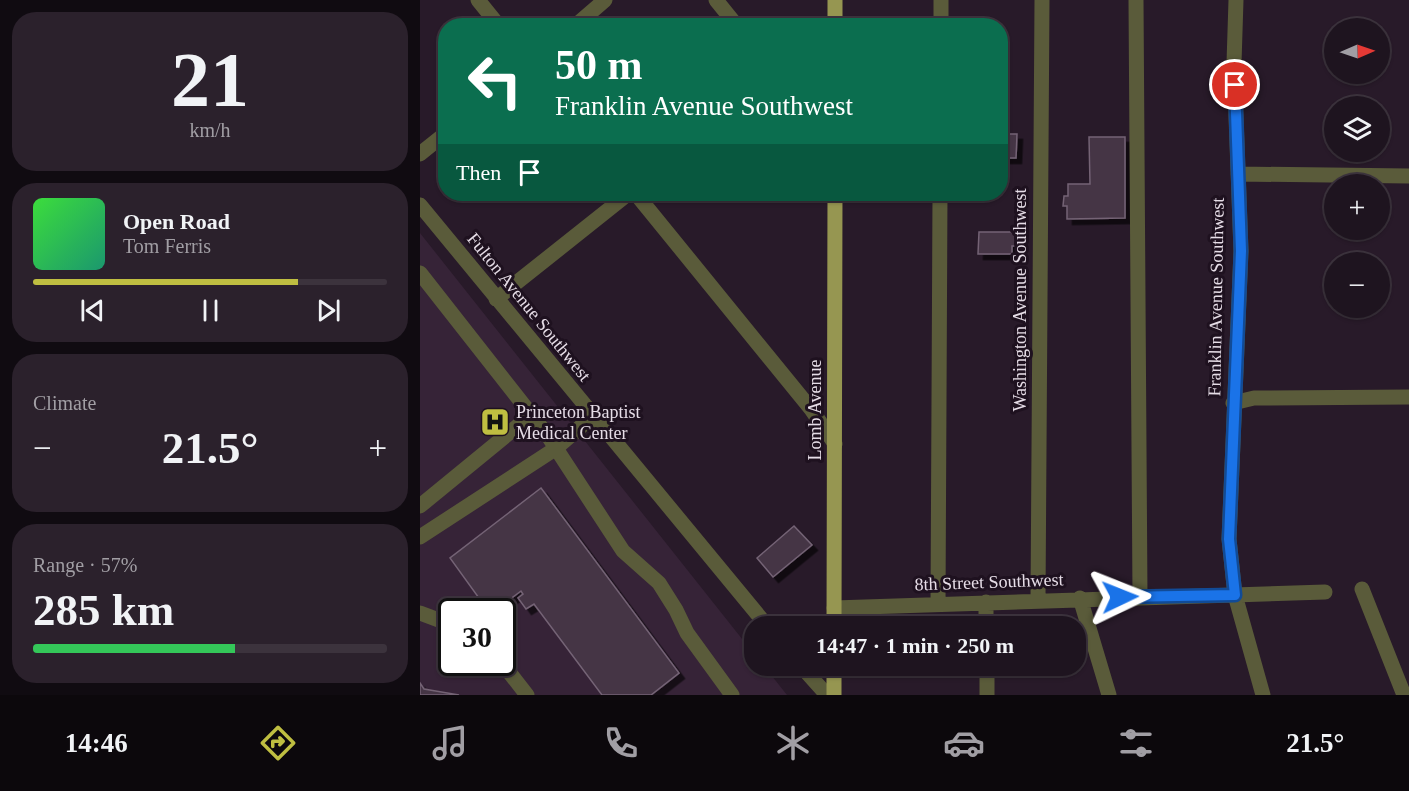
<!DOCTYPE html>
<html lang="en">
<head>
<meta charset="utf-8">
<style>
	:root { --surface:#1e141f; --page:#2b212c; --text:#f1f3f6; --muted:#a19ea4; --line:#3c333d; --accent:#bfbe41 }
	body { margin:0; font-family:Georgia,serif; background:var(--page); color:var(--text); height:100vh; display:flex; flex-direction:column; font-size:22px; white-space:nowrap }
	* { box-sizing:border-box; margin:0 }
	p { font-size:20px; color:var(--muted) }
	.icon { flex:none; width:33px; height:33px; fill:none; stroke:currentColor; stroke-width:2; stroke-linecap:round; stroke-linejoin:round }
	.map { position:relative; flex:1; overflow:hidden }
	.panel { display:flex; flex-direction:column; gap:12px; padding:12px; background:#100b11; width:420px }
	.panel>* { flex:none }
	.banner { position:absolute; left:18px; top:18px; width:570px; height:183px; border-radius:24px; box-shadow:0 2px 4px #0004,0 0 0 2px var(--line); background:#0b6e4f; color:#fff; overflow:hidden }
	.needle { width:39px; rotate:88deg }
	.fabs { position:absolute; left:904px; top:18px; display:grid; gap:12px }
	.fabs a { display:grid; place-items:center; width:66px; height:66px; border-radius:50%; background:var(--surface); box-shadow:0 2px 4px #0004,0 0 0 2px var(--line); font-size:30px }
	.speed { position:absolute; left:18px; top:598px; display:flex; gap:12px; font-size:30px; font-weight:700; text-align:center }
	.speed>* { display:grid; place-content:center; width:78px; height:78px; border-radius:50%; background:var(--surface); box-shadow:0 2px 4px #0004,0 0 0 2px var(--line); line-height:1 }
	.speed .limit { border:3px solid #111; border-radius:9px; background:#fff; color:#111 }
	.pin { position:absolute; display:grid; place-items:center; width:51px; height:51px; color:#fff; margin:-26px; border:3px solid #fff; border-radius:50%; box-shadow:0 2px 6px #0007 }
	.me { position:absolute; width:66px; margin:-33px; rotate:88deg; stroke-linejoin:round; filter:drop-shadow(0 0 4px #0008) }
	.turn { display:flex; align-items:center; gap:21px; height:126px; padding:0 18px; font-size:27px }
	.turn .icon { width:78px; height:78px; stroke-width:2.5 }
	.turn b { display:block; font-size:42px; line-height:51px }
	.then { display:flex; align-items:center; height:57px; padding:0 18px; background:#0003; gap:12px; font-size:22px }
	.big { font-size:45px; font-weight:700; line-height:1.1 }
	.panel .tile { flex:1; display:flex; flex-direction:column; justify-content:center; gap:9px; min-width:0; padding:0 21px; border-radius:24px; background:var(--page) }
	.panel .dial { align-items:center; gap:0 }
	.dial b { font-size:78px; line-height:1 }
	.song { display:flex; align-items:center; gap:18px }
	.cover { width:72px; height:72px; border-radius:9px; background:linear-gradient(135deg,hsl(120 70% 55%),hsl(160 70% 35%)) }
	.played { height:6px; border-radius:3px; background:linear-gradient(90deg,var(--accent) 75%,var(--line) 75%) }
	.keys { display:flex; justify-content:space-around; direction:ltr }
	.heat { display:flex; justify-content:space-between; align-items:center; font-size:33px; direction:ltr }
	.charge { height:9px; border-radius:4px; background:linear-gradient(90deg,#34c759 57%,var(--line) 0) }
	.trip { position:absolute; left:324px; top:616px; width:342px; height:60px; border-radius:24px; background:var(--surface); box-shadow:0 2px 4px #0004,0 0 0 2px var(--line); font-weight:700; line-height:60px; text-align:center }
	.tab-bar { display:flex; height:96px; justify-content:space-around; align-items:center; background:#0c080c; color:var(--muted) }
	.tab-bar .icon { width:42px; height:42px }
	.tab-bar .active { color:var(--accent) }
	.tab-bar b { font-size:27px; color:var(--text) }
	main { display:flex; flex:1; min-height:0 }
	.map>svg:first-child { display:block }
</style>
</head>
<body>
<main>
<section class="panel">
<div class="tile dial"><b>21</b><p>km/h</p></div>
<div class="tile">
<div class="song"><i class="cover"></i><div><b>Open Road</b><p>Tom Ferris</p></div></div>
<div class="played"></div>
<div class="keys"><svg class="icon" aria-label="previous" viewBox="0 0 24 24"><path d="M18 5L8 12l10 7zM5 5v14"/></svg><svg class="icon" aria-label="pause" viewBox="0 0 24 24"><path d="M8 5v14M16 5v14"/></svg><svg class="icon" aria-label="next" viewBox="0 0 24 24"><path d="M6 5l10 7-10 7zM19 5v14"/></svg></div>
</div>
<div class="tile"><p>Climate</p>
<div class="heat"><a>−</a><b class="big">21.5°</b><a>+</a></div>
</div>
<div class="tile"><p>Range · 57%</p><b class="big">285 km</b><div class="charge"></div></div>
</section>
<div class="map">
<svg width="989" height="695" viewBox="0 0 989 695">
	<defs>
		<filter id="shadow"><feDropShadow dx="5.5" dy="5.5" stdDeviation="0" flood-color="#0009"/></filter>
	</defs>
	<rect width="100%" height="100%" fill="#281a29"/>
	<path fill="#362337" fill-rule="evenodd" d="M 0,233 L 334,654 L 334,666 L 344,666 L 367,695 L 0,695 ZM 32,612 L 82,612 L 82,663 L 32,663 Z"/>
	<path fill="#443445" stroke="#746375" stroke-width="1.5" filter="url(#shadow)" d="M 580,134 L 597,134 L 596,158 L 580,158 Z
		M 669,137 L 705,137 L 705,218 L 647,219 L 647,206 L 643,206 L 644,196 L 648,196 L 648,184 L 670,184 Z
		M 559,232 L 597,232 L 597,246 L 592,246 L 592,254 L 558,254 Z
		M 121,488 L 259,673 L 231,695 L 182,695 L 114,604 L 106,609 L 98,598 L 103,594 L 101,591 L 73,612 L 69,612 L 30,558 Z
		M 374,526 L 392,545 L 353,577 L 337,558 Z
		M 0,683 L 4,689 L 39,695 L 0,695 Z"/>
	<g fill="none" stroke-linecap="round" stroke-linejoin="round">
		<path stroke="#5a5b3a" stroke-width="15" d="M 58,0 L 79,26
			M 296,0 L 317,26
			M 716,0 L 720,597
			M 816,0 L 814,63 L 821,251 L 809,539 L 815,595 L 843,695
			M 155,26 L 185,0
			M 521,26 L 521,0
			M 0,154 L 26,133
			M 818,174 L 989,176
			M 216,194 L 391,409 L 415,444
			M 0,205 L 348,627
			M 0,273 L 128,436 L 203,551 L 239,583 L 256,610 L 267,633 L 312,695
			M 76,299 L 208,194
			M 813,403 L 834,398 L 989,397
			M 0,506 L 111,415
			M 0,537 L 135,449 L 173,416
			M 942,589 L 984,695
			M 660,598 L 689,695
			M 618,600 L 622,0
			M 566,602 L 566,627
			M 518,604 L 520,194
			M 414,608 L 905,592
			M 0,613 L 32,625
			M 82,663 L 107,695
			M 381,666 L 407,695
			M 567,666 L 567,695"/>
		<path stroke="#969651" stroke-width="15" d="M 415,26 L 415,0
			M 414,627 L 415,194
			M 414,666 L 414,695"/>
	</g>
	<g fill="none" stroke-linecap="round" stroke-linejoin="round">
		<g stroke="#114b97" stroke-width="15">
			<path id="route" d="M 700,597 L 815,595 L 809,539 L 821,251 L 815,85"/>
		</g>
		<use href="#route" stroke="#1a73e8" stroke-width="10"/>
	</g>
	<defs>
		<g id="hospital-square" transform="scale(1.5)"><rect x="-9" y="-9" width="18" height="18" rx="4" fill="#bfbe41" stroke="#1e111f"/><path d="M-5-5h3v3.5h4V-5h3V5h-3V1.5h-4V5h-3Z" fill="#111"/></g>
	</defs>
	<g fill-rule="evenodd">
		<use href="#hospital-square" x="75" y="422"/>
	</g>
	<g text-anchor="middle" stroke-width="6" stroke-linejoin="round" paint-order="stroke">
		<g font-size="18" fill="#e6dde7" stroke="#1e111f">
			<text transform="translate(796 297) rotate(-89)" y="6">Franklin Avenue Southwest</text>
			<text transform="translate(600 300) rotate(-90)" y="6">Washington Avenue Southwest</text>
			<text transform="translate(109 307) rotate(51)" y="6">Fulton Avenue Southwest</text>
			<text transform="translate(395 410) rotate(-90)" y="6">Lomb Avenue</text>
			<text transform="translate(569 582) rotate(-2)" y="6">8th Street Southwest</text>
		</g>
		<g font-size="18" fill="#e6dde7" stroke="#1e111f" text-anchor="start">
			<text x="96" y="418">Princeton Baptist<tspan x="96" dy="21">Medical Center</tspan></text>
		</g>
	</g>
</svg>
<div class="fabs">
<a><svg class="needle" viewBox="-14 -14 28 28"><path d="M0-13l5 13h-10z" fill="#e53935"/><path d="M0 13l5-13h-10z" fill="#a19ea4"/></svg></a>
<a><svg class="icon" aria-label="layers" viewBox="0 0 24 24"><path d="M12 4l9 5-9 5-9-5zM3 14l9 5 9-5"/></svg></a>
<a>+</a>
<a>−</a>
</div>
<div class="speed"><div class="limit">30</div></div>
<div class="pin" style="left:815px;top:85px;background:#d93025"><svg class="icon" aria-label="arrive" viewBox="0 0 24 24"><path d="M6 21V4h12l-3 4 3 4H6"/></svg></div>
<svg class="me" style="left:700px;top:597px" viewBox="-20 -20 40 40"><path d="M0-17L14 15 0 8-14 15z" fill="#1a73e8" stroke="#fff" stroke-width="4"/></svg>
<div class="trip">14:47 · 1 min · 250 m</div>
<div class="banner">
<div class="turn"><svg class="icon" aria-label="left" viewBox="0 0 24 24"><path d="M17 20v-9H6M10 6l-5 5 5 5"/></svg><div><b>50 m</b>Franklin Avenue Southwest</div></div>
<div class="then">Then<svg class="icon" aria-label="arrive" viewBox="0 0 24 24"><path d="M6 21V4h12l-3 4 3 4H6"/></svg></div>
</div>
</div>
</main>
<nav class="tab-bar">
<b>14:46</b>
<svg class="icon active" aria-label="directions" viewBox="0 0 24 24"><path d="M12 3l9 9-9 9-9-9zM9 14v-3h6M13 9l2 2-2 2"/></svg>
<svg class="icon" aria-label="music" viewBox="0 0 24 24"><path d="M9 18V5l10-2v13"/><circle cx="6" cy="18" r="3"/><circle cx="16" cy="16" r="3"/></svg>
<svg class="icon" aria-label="phone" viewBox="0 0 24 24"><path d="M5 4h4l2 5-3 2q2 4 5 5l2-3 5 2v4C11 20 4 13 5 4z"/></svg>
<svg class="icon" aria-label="climate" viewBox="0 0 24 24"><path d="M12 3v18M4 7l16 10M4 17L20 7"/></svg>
<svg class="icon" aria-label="car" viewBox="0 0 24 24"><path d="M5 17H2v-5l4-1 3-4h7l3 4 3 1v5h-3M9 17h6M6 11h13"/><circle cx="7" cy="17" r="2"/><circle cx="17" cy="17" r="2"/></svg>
<svg class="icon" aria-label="filters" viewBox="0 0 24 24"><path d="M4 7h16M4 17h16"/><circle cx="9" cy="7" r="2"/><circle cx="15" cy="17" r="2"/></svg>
<b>21.5°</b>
</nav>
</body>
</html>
